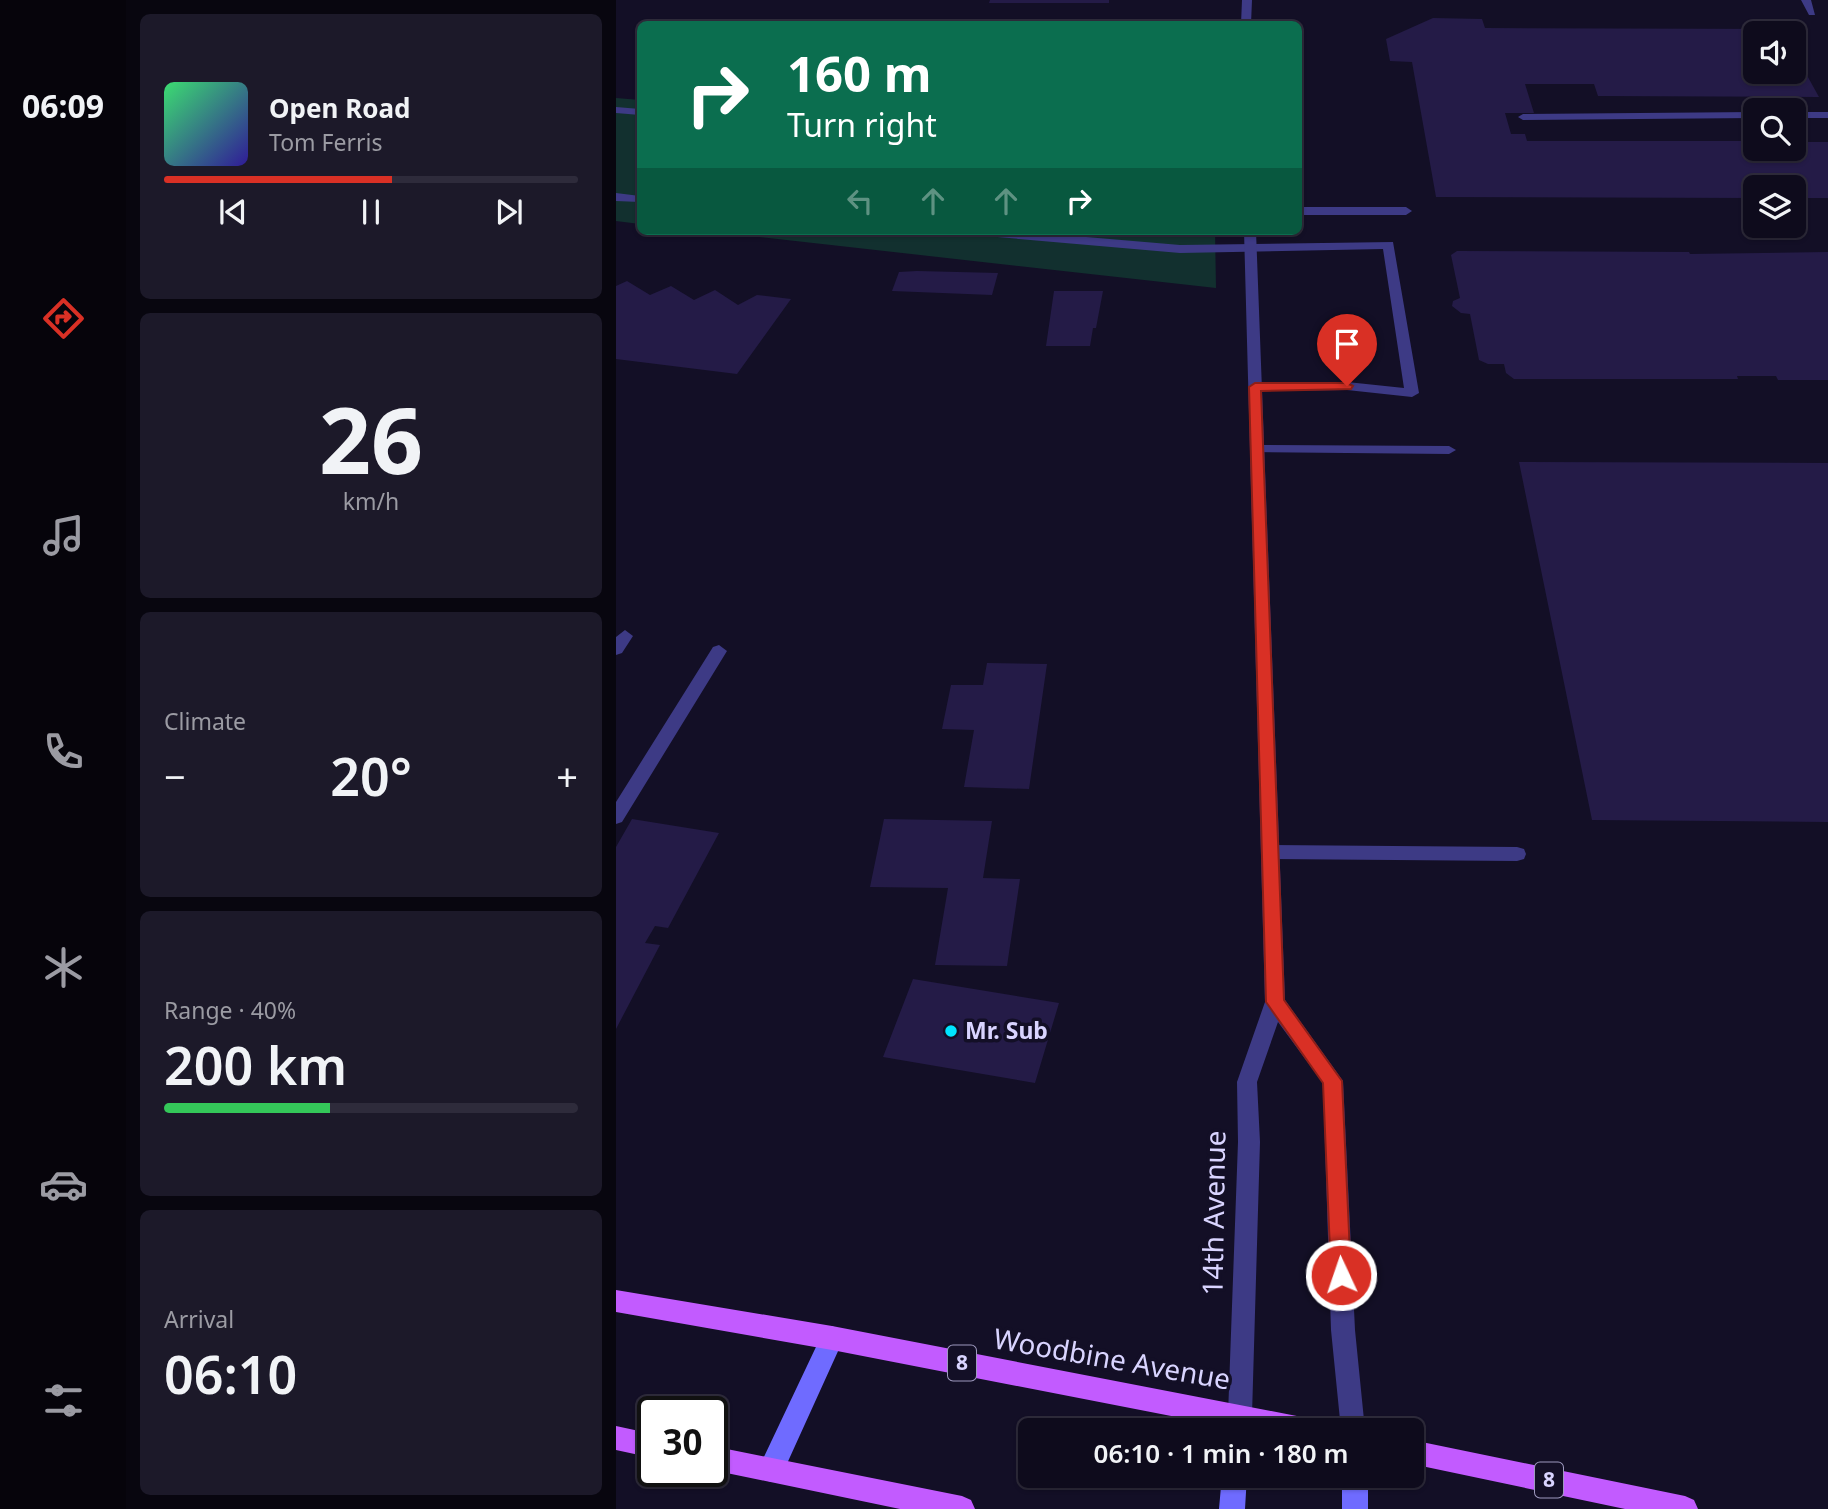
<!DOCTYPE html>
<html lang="en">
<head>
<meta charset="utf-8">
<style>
	:root { --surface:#0e0b1c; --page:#1c1929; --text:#f1f3f6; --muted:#9b9ba3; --line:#2e2b3b; --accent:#d93025 }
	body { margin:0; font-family:"Noto Sans",sans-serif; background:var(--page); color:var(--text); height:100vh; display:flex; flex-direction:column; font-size:26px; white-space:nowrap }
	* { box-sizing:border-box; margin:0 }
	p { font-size:23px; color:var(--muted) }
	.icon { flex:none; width:38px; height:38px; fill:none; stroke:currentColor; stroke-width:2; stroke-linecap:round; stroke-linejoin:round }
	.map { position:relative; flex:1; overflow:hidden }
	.drawer { display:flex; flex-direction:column; gap:14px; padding:14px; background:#08060f; width:490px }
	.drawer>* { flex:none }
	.banner { position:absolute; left:21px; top:21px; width:665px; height:214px; border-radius:10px; box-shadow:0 2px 5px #0004,0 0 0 2px var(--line); background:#0b6e4f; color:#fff; overflow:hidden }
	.buttons { position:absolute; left:1127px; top:21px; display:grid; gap:14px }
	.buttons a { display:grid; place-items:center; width:63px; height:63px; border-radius:10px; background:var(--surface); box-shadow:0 2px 5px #0004,0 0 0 2px var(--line); font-size:35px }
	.speed { position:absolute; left:21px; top:1396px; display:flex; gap:14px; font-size:35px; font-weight:700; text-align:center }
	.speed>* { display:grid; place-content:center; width:91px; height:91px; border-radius:50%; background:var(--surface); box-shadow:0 2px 5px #0004,0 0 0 2px var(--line); line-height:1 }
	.speed .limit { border:4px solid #111; border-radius:10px; background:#fff; color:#111 }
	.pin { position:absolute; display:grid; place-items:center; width:60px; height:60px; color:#fff; margin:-72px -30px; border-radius:50% 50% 50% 0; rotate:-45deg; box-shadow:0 0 7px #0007 }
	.pin .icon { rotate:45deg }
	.me { position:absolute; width:77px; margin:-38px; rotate:357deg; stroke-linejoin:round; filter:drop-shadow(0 0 5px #0008) }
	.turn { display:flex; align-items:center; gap:24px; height:147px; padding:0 35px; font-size:32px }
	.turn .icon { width:91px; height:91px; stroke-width:2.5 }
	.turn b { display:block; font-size:49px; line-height:60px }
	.lanes { display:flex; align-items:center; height:66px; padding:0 35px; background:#0003; justify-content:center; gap:35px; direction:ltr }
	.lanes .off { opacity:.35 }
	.big { font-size:52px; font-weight:600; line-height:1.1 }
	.drawer .card { flex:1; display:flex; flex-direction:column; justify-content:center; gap:10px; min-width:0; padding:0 24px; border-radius:10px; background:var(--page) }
	.drawer .dial { align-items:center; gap:0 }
	.dial b { font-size:91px; line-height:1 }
	.song { display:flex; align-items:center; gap:21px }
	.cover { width:84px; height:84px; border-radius:10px; background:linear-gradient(135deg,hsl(140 70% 55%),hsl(250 70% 35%)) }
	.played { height:7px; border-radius:4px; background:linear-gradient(90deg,var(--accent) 55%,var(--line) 55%) }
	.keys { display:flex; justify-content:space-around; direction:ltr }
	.heat { display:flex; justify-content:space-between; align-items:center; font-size:38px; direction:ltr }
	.charge { height:10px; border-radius:5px; background:linear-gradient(90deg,#34c759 40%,var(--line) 0) }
	.trip { position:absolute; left:402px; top:1418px; width:406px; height:70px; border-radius:10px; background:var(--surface); box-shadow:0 2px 5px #0004,0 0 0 2px var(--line); font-weight:600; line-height:70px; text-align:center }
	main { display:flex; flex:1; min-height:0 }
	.tabs { display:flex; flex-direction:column; width:126px; justify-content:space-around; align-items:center; background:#06040b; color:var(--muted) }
	.tabs .icon { width:49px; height:49px }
	.tabs .on { color:var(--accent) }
	.tabs b { font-size:32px; color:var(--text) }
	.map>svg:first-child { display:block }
</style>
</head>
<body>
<main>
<nav class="tabs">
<b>06:09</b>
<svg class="icon on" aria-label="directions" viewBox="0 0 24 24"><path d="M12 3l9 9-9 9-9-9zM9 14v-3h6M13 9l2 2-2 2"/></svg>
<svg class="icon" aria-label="music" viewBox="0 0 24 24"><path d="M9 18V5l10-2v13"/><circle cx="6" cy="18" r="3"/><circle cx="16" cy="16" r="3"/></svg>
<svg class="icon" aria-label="phone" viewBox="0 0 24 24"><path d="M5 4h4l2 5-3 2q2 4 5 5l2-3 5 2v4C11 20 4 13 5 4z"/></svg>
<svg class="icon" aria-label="climate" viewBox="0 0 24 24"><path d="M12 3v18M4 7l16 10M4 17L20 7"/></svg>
<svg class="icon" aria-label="car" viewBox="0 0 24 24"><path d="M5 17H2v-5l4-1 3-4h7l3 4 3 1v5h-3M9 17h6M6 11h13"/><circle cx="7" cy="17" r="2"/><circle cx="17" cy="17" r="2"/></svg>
<svg class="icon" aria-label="filters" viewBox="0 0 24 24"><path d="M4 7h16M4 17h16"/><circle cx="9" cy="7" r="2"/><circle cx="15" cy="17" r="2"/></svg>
</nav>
<section class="drawer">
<div class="card">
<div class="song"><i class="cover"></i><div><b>Open Road</b><p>Tom Ferris</p></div></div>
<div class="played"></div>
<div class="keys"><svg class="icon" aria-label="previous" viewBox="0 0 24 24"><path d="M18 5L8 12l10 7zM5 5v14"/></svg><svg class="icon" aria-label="pause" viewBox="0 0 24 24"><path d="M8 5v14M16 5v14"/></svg><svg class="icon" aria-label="next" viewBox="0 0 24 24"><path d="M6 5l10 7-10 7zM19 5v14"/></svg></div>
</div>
<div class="card dial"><b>26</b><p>km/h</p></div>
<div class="card"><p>Climate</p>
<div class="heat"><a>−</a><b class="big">20°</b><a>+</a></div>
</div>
<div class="card"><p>Range · 40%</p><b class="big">200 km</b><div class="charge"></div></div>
<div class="card"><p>Arrival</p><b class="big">06:10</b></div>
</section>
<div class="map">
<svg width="1212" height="1509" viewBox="0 0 1212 1509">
	<rect width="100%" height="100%" fill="#130f26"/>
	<path fill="#12302f" d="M 0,98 L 24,100 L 24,224 L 0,221 Z
		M 89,231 L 599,231 L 600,288 Z"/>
	<path fill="#241b47" d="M 374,0 L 493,0 L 493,3 L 373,3 Z
		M 817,18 L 866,19 L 869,28 L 1164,29 L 1167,33 L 1139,33 L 1139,72 L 1178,72 L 1178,52 L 1203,97 L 982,96 L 978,84 L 909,84 L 918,113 L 889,113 L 895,134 L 909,134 L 911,141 L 1139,141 L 1139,149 L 1178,149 L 1178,142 L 1212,142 L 1212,198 L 1178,198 L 1178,187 L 1139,187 L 1139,198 L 820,197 L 796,62 L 774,61 L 770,39 Z
		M 841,251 L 1073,252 L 1074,254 L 1212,252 L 1212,380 L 1162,380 L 1160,376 L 1121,376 L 1122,379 L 898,379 L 890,373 L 888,364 L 872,364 L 863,360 L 854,314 L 845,313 L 836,306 L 837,301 L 844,298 L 835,255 Z
		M 301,271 L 382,273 L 376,295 L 276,291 L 283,272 Z
		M 11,281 L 34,295 L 55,286 L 78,300 L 99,290 L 122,305 L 141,295 L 175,299 L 121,374 L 0,359 L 0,286 Z
		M 438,291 L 487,291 L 480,328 L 477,328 L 474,346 L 430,346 Z
		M 903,462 L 1212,463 L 1212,822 L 976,820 Z
		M 371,663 L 431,664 L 413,789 L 348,787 L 358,730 L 326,729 L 335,685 L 367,685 Z
		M 16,819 L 103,833 L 52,928 L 39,926 L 29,943 L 44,945 L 0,1029 L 0,847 Z
		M 268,819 L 376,821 L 367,878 L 404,879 L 391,966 L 319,965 L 332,888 L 254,887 Z
		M 297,979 L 443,1003 L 419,1083 L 267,1057 Z"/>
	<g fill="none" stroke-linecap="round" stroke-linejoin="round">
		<path fill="#3d3a85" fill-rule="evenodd" d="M 1185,0 L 1195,0 L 1199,15 L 1193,15 Z
			M 0,107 L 24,109 L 24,115 L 0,113 Z
			M 1139,112 L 1139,118 L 907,120 L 902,117 L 907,114 Z
			M 1178,112 L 1212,112 L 1212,118 L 1178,118 Z
			M 0,193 L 24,196 L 24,202 L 0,201 Z
			M 682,207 L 790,207 L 796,211 L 790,215 L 682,215 Z
			M 352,231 L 399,231 L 564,245 L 777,242 L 803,393 L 796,397 L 731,390 L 639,391 L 632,387 L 639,383 L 731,382 L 788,388 L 767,249 L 564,253 L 358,235 Z
			M 641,445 L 833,446 L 840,450 L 833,454 L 636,452 L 636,446 Z
			M 9,630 L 17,636 L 6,653 L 0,655 L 0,637 Z
			M 103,645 L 111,651 L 6,822 L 0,824 L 0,802 L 97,647 Z
			M 655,845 L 901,847 L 908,849 L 910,854 L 908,859 L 901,861 L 655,859 L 648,857 L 646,852 L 648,847 Z"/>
		<path fill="#3d3a85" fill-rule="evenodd" d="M 626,0 L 636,0 L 635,24 L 625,24 Z
			M 628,231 L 640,231 L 669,1000 L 727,1081 L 739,1330 L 749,1430 L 725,1430 L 715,1330 L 707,1083 L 662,1022 L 641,1082 L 644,1142 L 636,1415 L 633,1424 L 624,1427 L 615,1424 L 612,1415 L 622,1142 L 621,1082 L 649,1002 Z"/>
		<path fill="#6f6bff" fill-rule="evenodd" d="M 216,1326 L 224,1330 L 228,1338 L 164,1479 L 155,1482 L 146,1479 L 143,1470 L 146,1461 L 208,1330 Z
			M 606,1475 L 631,1475 L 629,1509 L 603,1509 Z
			M 726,1475 L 752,1475 L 752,1509 L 726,1509 Z"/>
		<path fill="#c25bff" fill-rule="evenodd" d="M 0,1290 L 216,1326 L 691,1418 L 700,1421 L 703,1430 L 627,1430 L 216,1350 L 0,1312 Z
			M 0,1426 L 37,1434 L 37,1458 L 0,1450 Z
			M 796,1440 L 1069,1496 L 1078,1500 L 1082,1509 L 1009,1509 L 796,1464 Z
			M 96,1446 L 346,1496 L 355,1500 L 359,1509 L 284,1509 L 96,1470 Z"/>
	</g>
	<path fill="#d93025" stroke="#8d1f18" stroke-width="2" d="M 731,383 L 737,386 L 735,389 L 645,391 L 668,1000 L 726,1081 L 735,1275 L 732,1282 L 725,1285 L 718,1282 L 715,1275 L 707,1083 L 650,1002 L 633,387 L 639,383 Z"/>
	<circle fill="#00e5ff" stroke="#130f26" stroke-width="2.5" cx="335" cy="1031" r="7"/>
	<g text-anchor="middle" stroke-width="7" stroke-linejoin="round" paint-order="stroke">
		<g fill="#130f26" stroke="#9e99be" stroke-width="2">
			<rect x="332" y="1345.5" width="28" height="35" rx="5"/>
			<rect x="919" y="1462.5" width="28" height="35" rx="5"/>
		</g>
		<g font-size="21" font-weight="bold" fill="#d9d4ff">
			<text x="346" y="1370">8</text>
			<text x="933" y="1487">8</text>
		</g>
		<g font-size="23" font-weight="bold" fill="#d9d4ff" stroke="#130f26" text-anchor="start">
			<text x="349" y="1039">Mr. Sub</text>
		</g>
		<g font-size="28" fill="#d9d4ff" stroke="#130f26">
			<text transform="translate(598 1213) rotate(-89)" y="10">14th Avenue</text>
			<text transform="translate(496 1359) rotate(10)" y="10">Woodbine Avenue</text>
		</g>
	</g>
</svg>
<div class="buttons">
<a><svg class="icon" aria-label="sound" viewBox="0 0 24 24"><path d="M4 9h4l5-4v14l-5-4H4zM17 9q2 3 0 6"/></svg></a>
<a><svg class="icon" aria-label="search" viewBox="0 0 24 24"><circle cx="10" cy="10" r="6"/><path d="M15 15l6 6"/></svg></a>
<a><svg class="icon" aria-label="layers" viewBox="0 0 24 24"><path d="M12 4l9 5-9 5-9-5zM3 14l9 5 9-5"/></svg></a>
</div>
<div class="speed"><div class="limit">30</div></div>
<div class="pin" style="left:731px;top:386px;background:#d93025"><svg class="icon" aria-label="arrive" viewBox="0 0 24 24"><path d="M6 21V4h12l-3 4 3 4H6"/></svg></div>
<svg class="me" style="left:725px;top:1275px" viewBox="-20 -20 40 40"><circle r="17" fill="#d93025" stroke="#fff" stroke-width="3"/><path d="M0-11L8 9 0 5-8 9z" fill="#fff"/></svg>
<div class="trip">06:10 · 1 min · 180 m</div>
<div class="banner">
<div class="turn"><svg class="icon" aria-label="right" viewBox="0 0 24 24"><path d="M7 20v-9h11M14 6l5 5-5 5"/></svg><div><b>160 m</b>Turn right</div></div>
<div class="lanes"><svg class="icon off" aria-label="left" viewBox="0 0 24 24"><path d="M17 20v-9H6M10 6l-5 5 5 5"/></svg><svg class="icon off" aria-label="ahead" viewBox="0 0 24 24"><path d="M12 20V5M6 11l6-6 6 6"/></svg><svg class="icon off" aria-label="ahead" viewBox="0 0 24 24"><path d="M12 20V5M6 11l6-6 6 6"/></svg><svg class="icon" aria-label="right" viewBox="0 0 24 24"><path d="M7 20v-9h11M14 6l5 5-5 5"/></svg></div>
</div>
</div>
</main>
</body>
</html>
